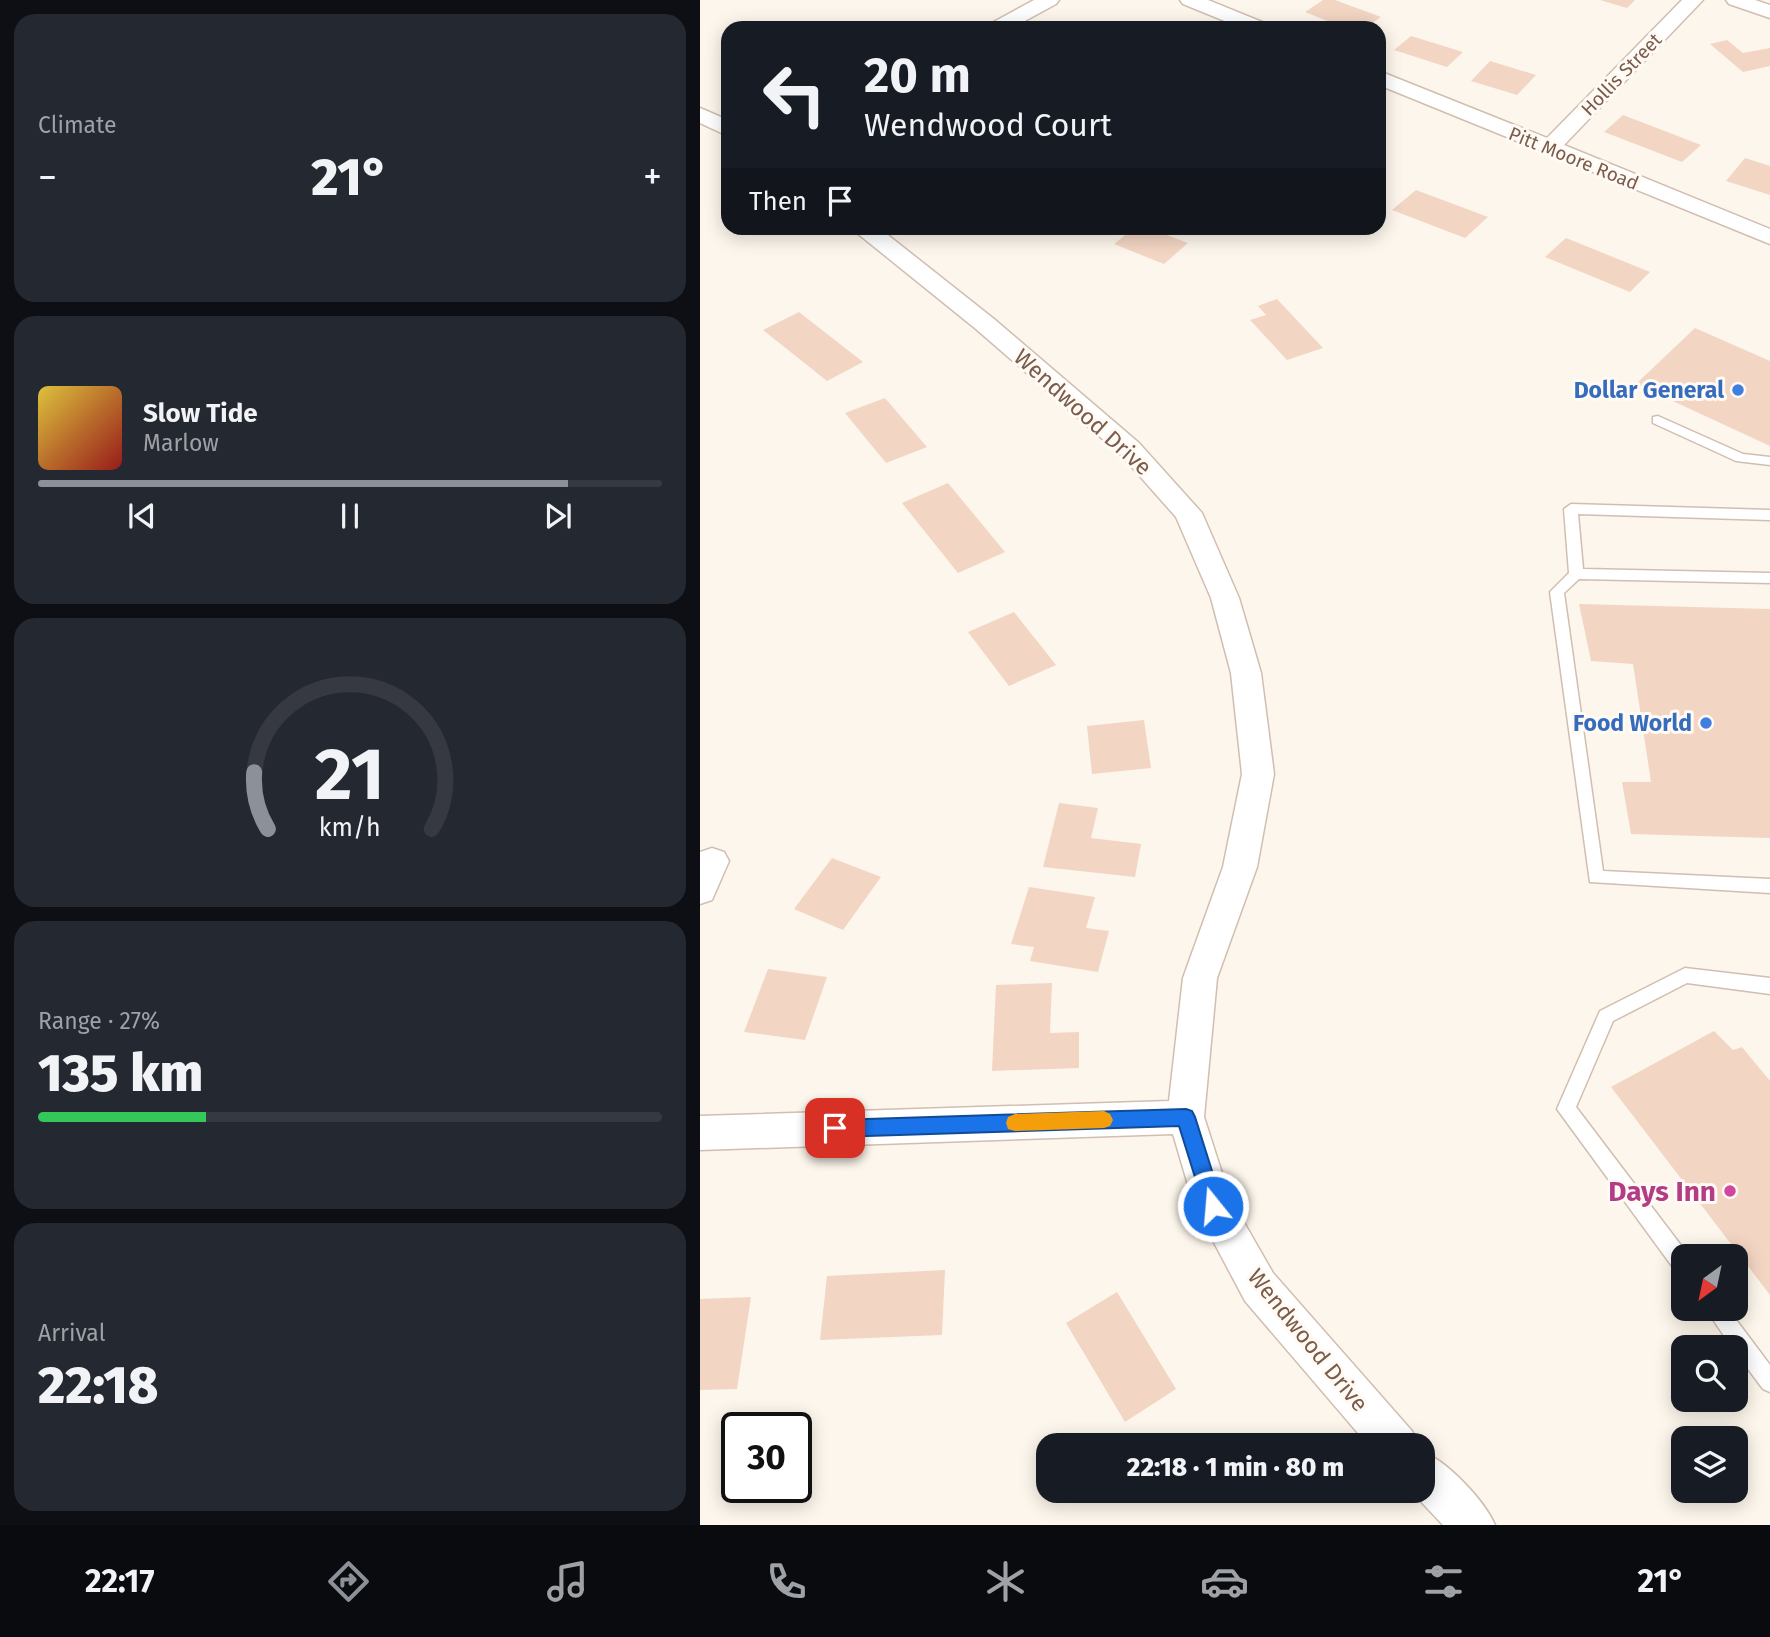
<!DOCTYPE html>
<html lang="en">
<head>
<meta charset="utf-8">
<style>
	:root { --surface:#171b24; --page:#242831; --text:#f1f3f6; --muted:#9ea1a6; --line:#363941; --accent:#8c9099 }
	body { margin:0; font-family:"Fira Sans",sans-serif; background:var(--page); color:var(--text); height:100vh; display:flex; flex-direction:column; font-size:26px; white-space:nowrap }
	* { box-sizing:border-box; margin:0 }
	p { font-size:23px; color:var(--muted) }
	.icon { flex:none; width:38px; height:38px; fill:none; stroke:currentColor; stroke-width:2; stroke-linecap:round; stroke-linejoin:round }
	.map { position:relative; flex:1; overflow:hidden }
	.side { display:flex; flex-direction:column; gap:14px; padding:14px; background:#0d0f14; width:700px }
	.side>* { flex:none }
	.top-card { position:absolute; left:21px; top:21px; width:665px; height:214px; border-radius:21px; box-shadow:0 4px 18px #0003; background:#171b24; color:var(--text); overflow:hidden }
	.needle { width:46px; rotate:213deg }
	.tools { position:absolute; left:971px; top:1244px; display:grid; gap:14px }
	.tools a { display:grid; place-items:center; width:77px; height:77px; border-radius:14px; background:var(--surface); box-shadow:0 4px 18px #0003; font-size:35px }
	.speed { position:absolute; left:21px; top:1412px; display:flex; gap:14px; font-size:35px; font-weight:700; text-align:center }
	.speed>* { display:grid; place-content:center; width:91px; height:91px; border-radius:50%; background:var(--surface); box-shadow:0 4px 18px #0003; line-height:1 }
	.speed .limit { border:4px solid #111; border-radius:10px; background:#fff; color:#111 }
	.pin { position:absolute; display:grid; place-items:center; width:60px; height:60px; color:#fff; margin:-30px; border-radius:14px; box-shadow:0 4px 10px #0006 }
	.me { position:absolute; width:77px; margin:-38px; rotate:343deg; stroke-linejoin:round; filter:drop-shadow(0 0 5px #0008) }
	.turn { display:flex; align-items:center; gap:24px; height:147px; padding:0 28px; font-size:32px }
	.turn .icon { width:91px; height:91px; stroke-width:2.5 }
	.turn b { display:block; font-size:49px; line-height:60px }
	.then { display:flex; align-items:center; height:66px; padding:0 28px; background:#0003; gap:14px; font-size:26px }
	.big { font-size:52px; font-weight:800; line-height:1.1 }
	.side .widget { flex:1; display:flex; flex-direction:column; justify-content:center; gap:10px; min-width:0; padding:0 24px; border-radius:21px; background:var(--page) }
	.side .dial { align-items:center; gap:0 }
	.dial svg { height:182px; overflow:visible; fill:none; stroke:var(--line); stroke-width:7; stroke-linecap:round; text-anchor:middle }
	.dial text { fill:var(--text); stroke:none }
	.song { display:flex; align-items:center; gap:21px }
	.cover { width:84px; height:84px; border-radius:10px; background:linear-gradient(135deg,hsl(50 70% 55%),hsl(0 70% 35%)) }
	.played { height:7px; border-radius:4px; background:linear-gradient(90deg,var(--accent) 85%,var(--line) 85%) }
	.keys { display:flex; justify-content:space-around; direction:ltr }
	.heat { display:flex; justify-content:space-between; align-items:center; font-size:38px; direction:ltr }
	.charge { height:10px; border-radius:5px; background:linear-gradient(90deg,#34c759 27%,var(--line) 0) }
	.trip { position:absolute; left:336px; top:1433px; width:399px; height:70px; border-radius:21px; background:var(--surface); box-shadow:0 4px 18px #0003; font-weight:800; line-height:70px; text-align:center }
	.menu { display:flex; height:112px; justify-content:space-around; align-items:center; background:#090b0e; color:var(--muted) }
	.menu .icon { width:49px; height:49px }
	.menu .selected { color:var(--accent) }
	.menu b { font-size:32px; color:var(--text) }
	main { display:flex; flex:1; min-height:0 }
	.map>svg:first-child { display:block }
</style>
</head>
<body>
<main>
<section class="side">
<div class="widget"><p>Climate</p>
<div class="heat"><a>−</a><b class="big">21°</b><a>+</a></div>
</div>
<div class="widget">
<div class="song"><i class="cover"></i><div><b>Slow Tide</b><p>Marlow</p></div></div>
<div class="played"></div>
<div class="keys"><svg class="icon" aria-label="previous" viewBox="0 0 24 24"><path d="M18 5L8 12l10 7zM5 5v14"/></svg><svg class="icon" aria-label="pause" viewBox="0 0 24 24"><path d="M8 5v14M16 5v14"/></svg><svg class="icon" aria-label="next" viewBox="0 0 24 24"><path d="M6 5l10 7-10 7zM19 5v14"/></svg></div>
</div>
<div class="widget dial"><svg viewBox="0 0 100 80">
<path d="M14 69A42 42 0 1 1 86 69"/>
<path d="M14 69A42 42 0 0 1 8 44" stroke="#8c9099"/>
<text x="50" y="56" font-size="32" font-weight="700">21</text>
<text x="50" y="72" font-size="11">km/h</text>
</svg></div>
<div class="widget"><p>Range · 27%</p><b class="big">135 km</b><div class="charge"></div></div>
<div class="widget"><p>Arrival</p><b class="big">22:18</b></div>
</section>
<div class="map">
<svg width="1070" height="1525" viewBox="0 0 1070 1525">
	<rect width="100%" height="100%" fill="#fdf6ec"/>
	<path fill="#f3d5c3" d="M 623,0 L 635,0 L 681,17 L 665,28 L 645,28 L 605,12 Z
		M 900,0 L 935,0 L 927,8 Z
		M 711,36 L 763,52 L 747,67 L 694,50 Z
		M 1027,40 L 1043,53 L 1070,48 L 1070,66 L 1043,72 L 1010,44 Z
		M 790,61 L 836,75 L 817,95 L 771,81 Z
		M 923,115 L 1001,145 L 982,162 L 904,132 Z
		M 1045,158 L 1070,166 L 1070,195 L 1026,181 Z
		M 716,190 L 788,217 L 765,238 L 692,210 Z
		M 434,228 L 448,228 L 488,243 L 464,264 L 414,244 Z
		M 866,238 L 950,272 L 930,292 L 845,257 Z
		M 577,299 L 623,348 L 587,360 L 550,320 L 566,315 L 558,306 Z
		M 99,312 L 163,362 L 127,381 L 63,330 Z
		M 995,328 L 1070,361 L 1070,446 L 936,384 Z
		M 185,398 L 227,447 L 186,463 L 145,413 Z
		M 248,483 L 305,552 L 258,573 L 202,503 Z
		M 879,604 L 1070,609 L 1070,838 L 931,834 L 922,782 L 951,782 L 933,664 L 891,661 Z
		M 314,612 L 356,665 L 309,686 L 268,632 Z
		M 444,720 L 451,768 L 392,774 L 387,726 Z
		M 359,803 L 398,808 L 391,838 L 441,844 L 435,877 L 343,867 Z
		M 132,858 L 181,877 L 143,930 L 94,909 Z
		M 329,887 L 395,897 L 386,928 L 409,931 L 398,972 L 330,961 L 334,947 L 311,944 Z
		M 68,969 L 127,977 L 105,1040 L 44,1032 Z
		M 352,983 L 350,1033 L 379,1032 L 379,1068 L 292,1071 L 296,985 Z
		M 1014,1031 L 1033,1050 L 1042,1047 L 1070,1081 L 1070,1295 L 911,1087 Z
		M 245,1270 L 242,1335 L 120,1340 L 127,1276 Z
		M 417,1292 L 476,1389 L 425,1422 L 366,1323 Z
		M 51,1297 L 37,1389 L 0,1390 L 0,1299 Z"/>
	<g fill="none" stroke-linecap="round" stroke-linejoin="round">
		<g stroke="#d1beb0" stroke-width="3">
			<path id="lane" d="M 958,416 L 1043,454 L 1070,457 L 1070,465 L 1036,461 L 953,423 L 953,417 Z
				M 871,504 L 1070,510 L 1070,520 L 878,514 L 883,569 L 1070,573 L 1070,583 L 879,579 L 864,593 L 903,871 L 1070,879 L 1070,893 L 890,882 L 850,592 L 869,573 L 864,509 Z
				M 985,968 L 1070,978 L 1070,994 L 987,983 L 913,1021 L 876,1107 L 989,1256 L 984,1256 L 984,1275 L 977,1273 L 857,1109 L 900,1011 Z
				M 1006,1309 L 1028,1309 L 1070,1365 L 1070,1392 L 1063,1389 L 1036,1353 L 1036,1348 L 1032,1348 Z"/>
		</g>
		<g stroke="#d1beb0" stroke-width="3">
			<path id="street" d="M 334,0 L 359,0 L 356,4 L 312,28 L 287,28 L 290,24 Z
				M 480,0 L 508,0 L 567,24 L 570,28 L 542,28 L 483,4 Z
				M 982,0 L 1003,0 L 864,145 L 1070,229 L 1070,244 L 679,85 L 679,71 L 847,138 Z
				M 1026,0 L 1055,0 L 1070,5 L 1070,18 L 1029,4 Z
				M 0,108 L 28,120 L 28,136 L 0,123 Z
				M 154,228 L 179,228 L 294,319 L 439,443 L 502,513 L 539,598 L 561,673 L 574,774 L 557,867 L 517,978 L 504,1117 L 530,1198 L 573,1273 L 712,1431 L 718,1446 L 669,1446 L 545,1301 L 494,1205 L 473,1134 L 0,1150 L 0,1116 L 469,1101 L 483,978 L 523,867 L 542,774 L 531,673 L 511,598 L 476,517 L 421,455 L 276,329 L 157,233 Z
				M 12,848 L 24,852 L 29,861 L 12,900 L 0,904 L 0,852 Z
				M 723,1452 C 748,1462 784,1500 795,1525 L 743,1525 L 711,1491 L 723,1491 Z"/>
		</g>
		<use href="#lane" fill="#fff" fill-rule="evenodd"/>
		<use href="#street" fill="#fff" fill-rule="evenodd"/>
	</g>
	<path fill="#1a73e8" stroke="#114b97" stroke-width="2" d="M 486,1109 L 492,1111 L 495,1117 L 523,1206 L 520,1212 L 513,1215 L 506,1212 L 504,1206 L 479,1126 L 135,1137 L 128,1134 L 126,1128 L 128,1122 L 135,1120 Z"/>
	<path fill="#f59e0b" d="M 404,1111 L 410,1114 L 413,1120 L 410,1126 L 404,1128 L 315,1131 L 308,1129 L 306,1123 L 308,1117 L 315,1114 Z"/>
	<g fill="#3f7fe0" stroke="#fffaf3" stroke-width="2.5">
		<circle cx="1038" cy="390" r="7"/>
		<circle cx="1006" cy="723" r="7"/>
	</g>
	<circle fill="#d1479c" stroke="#fffaf3" stroke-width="2.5" cx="1030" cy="1191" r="7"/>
	<g text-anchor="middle" stroke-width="6" stroke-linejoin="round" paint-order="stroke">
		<g font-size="19" fill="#7a5c4d" stroke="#fffaf3">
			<text transform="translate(921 74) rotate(-46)" y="7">Hollis Street</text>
			<text transform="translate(874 158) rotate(22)" y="7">Pitt Moore Road</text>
		</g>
		<g font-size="23" font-weight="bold" fill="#366cbe" stroke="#fffaf3" text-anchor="end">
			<text x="1024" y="398">Dollar General</text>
			<text x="992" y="731">Food World</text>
		</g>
		<g font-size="23" fill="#7a5c4d" stroke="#fffaf3">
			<text transform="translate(383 412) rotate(42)" y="8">Wendwood Drive</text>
			<text transform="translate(608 1340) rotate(51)" y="8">Wendwood Drive</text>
		</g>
		<g font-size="28" font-weight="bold" fill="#b23c85" stroke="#fffaf3" text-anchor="end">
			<text x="1016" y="1201">Days Inn</text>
		</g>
	</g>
</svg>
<div class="tools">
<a><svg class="needle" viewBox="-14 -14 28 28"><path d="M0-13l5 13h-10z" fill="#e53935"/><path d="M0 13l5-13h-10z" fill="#9ea1a6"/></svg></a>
<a><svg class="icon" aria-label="search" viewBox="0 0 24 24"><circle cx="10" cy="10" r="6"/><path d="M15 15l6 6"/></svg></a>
<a><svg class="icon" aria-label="layers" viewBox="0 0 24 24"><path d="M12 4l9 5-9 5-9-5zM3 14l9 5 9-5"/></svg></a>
</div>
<div class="speed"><div class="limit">30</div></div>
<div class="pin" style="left:135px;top:1128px;background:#d93025"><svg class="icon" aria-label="arrive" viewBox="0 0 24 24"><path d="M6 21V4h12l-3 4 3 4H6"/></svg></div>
<svg class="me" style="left:513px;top:1206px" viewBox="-20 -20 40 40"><circle r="17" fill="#1a73e8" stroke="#fff" stroke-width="3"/><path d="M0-11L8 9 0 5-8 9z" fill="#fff"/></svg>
<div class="trip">22:18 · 1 min · 80 m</div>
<div class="top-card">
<div class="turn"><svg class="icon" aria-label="left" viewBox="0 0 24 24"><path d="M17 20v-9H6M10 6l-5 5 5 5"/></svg><div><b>20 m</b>Wendwood Court</div></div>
<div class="then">Then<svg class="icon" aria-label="arrive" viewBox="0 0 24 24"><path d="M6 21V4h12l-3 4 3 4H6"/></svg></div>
</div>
</div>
</main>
<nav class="menu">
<b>22:17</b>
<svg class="icon selected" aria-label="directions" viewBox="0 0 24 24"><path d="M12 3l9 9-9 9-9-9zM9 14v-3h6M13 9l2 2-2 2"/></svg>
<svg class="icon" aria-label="music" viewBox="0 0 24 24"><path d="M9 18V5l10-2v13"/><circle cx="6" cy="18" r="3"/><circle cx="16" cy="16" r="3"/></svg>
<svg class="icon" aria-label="phone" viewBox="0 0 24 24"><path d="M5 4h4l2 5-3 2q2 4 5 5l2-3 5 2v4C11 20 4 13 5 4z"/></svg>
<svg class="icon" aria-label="climate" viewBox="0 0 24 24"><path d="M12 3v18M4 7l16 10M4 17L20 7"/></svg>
<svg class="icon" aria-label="car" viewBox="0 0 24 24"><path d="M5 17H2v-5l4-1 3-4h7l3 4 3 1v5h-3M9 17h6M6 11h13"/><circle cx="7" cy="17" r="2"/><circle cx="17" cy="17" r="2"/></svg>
<svg class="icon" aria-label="filters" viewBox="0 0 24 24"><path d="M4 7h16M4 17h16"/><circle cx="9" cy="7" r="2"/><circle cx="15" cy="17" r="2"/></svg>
<b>21°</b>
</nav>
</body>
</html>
